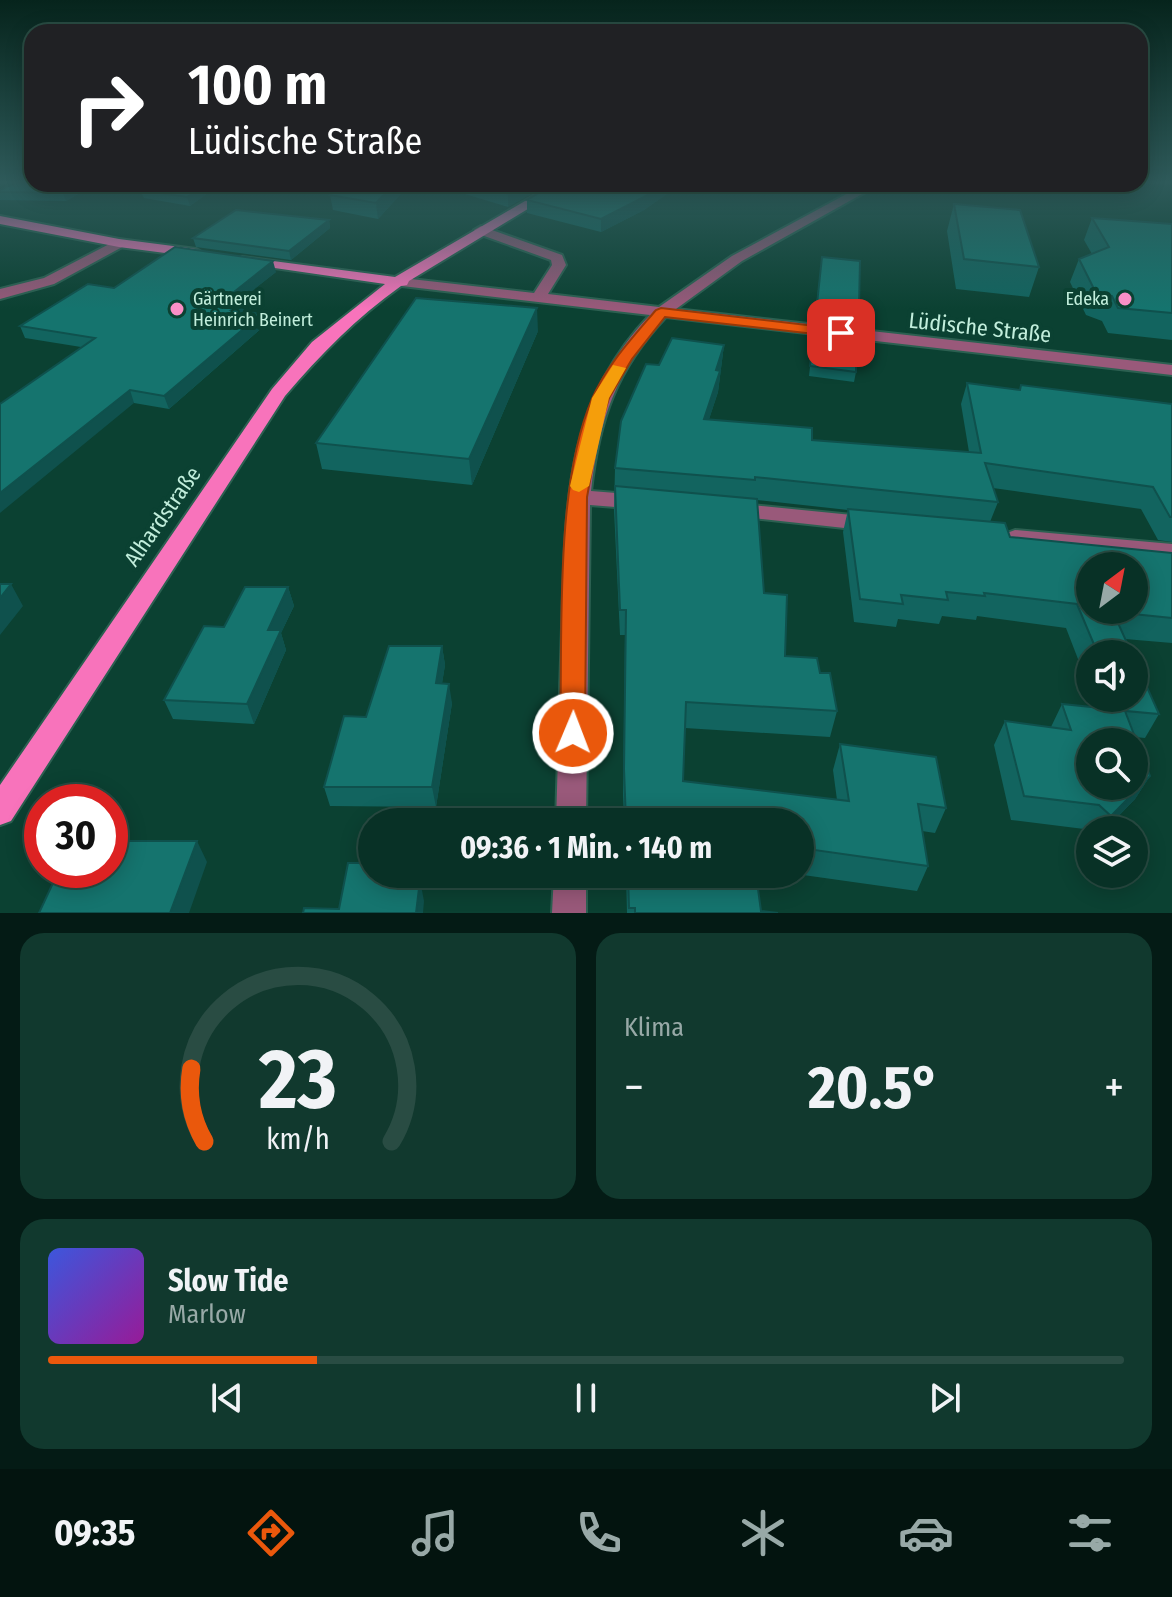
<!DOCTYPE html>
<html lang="de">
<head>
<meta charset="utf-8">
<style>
	:root { --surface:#083126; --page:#11392e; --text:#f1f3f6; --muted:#98a9a7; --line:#294c43; --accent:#ea580c }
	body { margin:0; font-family:"Fira Sans Condensed",sans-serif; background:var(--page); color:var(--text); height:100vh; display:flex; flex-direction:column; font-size:30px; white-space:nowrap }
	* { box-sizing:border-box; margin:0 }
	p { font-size:26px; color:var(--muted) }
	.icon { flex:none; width:44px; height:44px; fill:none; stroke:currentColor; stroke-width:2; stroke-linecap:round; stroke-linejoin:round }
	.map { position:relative; height:913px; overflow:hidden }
	.details { display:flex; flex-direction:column; gap:20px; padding:20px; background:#041b15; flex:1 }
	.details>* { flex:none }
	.guide { position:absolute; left:24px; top:24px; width:1124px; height:168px; border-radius:24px; box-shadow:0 4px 20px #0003,0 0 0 2px var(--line); background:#202124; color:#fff; overflow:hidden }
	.needle { width:52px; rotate:32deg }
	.buttons { position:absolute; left:1076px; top:552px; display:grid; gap:16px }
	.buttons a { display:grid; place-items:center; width:72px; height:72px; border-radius:50%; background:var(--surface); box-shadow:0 4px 20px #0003,0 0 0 2px var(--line); font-size:40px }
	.speed { position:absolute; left:24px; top:784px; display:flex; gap:16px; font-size:40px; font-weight:700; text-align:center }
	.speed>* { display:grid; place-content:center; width:104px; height:104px; border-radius:50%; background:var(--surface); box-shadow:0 4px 20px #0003,0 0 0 2px var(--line); line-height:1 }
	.speed .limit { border:12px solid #d22; background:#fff; color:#111 }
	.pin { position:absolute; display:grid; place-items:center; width:68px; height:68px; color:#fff; margin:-34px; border-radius:16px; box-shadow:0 4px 12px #0006 }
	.me { position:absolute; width:88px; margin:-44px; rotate:1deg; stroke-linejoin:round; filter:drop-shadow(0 0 6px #0008) }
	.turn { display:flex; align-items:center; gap:28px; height:168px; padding:0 32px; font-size:36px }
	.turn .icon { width:104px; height:104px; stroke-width:2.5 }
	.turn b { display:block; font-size:56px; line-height:68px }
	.big { font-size:60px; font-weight:700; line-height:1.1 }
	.details .card { flex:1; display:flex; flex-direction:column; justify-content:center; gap:12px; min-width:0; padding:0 28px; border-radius:24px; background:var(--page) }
	.details .dial { align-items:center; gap:0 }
	.dial svg { height:208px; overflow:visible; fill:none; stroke:var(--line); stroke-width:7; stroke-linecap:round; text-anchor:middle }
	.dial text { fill:var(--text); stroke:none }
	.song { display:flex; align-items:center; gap:24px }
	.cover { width:96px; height:96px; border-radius:12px; background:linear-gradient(135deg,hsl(230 70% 55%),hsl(300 70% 35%)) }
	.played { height:8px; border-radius:4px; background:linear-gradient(90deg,var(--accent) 25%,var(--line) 25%) }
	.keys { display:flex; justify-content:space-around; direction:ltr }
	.heat { display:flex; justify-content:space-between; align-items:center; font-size:44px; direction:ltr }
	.details .tiles { flex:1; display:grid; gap:20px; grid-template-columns:1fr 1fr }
	.card:last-child { grid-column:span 2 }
	.trip { position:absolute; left:358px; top:808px; width:456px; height:80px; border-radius:40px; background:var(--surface); box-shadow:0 4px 20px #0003,0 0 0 2px var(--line); font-weight:700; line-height:80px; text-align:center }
	.dock { display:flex; height:128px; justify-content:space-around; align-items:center; background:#03140f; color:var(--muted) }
	.dock .icon { width:56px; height:56px }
	.dock .active { color:var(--accent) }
	.dock b { font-size:36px; color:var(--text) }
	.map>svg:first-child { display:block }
</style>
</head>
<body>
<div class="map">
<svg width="1172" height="913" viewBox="0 0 1172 913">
	<rect width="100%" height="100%" fill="#0b4132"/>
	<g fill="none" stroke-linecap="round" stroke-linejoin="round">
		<g stroke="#2c6051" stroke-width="4">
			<path id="minor" d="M 865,184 L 880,184 L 742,261 L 676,309 L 1172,365 L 1172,375 L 666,317 C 616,370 599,419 591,491 L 641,495 L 652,502 L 641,509 L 590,505 L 586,822 L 556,822 C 558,757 560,692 562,627 C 566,511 563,405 650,315 L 402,286 L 395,282 L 402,278 L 534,293 L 552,265 L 551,260 L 476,233 L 474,230 L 481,226 L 562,255 L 566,265 L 548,294 L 659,307 L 732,256 Z
				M 119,239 L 126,243 L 124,246 L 54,284 L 0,299 L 0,289 L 44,278 Z
				M 732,503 L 872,517 L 880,519 L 883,524 L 880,529 L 872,531 L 724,515 L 721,510 Z
				M 1015,530 L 1172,544 L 1172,560 L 1007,543 L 1004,538 L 1007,533 Z
				M 554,874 L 586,874 L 586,913 L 552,913 Z"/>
		</g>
		<g stroke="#2c6051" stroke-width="4">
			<path id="major" d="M 554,184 L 569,184 L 409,281 L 407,285 L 401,286 C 356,318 321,354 285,396 L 11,821 L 0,825 L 0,785 L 272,389 L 312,342 L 385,284 L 247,264 L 242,263 L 242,257 L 395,277 Z
				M 0,216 L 119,239 L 196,249 L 203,253 L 196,257 L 119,247 L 0,224 Z"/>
		</g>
		<use href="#minor" fill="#99597a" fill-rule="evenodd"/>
		<use href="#major" fill="#f873bb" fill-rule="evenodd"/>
	</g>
	<path fill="#12645f" d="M 32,184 L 220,184 L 190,206 L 144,198 L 142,194 L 85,190 L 66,201 L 0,200 L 0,190 Z
		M 342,184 L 410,184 L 378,219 L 333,210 L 330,195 Z
		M 452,184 L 548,184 L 508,207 L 452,190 Z
		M 554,184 L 681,184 L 644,210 L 601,232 L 527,213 L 527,200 Z
		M 954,204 L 1039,267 L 1029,297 L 956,289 L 947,231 Z
		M 1092,218 L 1172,224 L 1172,340 L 1108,333 L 1102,321 L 1086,315 L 1070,282 L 1079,259 L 1092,254 L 1084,240 Z
		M 329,220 L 330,228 L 291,260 L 196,247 L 193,238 Z
		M 822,257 L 859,308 L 855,326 L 814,322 Z
		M 276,272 L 249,293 L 254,306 L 246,312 L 264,326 L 169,409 L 134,403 L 81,347 L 25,338 L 20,326 L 114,288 Z
		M 814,328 L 856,372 L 854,382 L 809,376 Z
		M 538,331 L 472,485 L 322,469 L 316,443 Z
		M 724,345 L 718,392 L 709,419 L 812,440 L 969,452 L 961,404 L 967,383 L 1020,390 L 1172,404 L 1172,542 L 1158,540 L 1141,509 L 993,488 L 998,502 L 990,522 L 1010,537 L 1172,553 L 1172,643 L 1125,639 L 1132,654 L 1090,654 L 1090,690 L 1066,628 L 977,616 L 976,620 L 942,616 L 939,624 L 898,619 L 896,627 L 854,622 L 843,532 L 848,510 L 757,500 L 764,593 L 785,656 L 820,673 L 837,711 L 830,737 L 685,728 L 683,781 L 837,800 L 833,770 L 840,744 L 946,808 L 935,833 L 922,831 L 928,866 L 917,891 L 796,874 L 800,874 L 800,822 L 624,822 L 623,794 L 625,635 L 620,635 L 614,510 L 615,468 L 659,365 Z
		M 288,587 L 294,606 L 281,633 L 286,650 L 254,724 L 173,719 L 164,700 L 224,627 Z
		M 442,646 L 445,665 L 442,683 L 452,703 L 436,807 L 330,806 L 324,787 L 366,717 Z
		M 1093,698 L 1134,698 L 1159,714 L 1145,738 L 1135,737 L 1150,776 L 1135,799 L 1105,830 L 1090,830 L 1090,834 L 1084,829 L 1011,820 L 994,745 L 1005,721 L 1051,727 L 1062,704 L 1097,708 Z
		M 626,874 L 756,874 L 761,911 L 778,913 L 627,913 Z"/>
	<path fill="#0f514d" d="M 0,181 L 12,181 L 0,186 Z
		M 78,184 L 83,184 L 85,190 L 66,201 L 63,193 Z
		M 207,184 L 220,184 L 190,206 L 187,197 Z
		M 394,184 L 410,184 L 378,219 L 376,203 Z
		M 526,184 L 548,184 L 508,207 L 508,194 Z
		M 663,184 L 681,184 L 644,210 L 601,232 L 601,219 Z
		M 329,220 L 330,228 L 291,260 L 289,251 Z
		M 273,261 L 276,272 L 237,303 L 234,292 Z
		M 252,294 L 254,306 L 235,322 L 231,310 Z
		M 537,308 L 538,331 L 472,485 L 469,459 Z
		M 261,314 L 264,326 L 169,409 L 164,396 Z
		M 724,345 L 718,392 L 702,441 L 704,419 L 716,370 Z
		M 130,390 L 134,403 L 0,513 L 0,493 Z
		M 11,584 L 23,606 L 0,635 L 0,598 Z
		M 288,587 L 294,606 L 281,633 L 286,650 L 254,724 L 247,704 L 268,630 Z
		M 442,646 L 445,665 L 439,703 L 436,683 Z
		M 449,684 L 452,703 L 436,807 L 432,787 Z
		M 1150,776 L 1135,799 L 1105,830 L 1102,830 L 1111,816 Z
		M 197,841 L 207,862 L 189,913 L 170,913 Z
		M 407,874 L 412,874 L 414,883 L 406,880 Z
		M 420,880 L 424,901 L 423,913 L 416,913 Z"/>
	<path fill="#15746e" stroke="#0f514d" stroke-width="2" fill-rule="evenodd" d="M 19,181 L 32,181 L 32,184 L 78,184 L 63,193 L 0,192 L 0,190 Z
		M 116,184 L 207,184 L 187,197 L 141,190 L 140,185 Z
		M 342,184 L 394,184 L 376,203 L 330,195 Z
		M 472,184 L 526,184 L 508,194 Z
		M 554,184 L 663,184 L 644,197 L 601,219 L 527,200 Z
		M 954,204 L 1020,210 L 1039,267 L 964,259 Z
		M 236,210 L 329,220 L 289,251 L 193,238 Z
		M 1092,218 L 1172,224 L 1172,313 L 1118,308 L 1112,296 L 1095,291 L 1079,259 L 1109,247 Z
		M 175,247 L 273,261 L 234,292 L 252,294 L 231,310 L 261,314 L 164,396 L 130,390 L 0,493 L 0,404 L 95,338 L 20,326 L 88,284 L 114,288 Z
		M 822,257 L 860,261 L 859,308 L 817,304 Z
		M 416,298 L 537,308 L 469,459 L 316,443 Z
		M 814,328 L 857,332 L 856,372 L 810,366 Z
		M 672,338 L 724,345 L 716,370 L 720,371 L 704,419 L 812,428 L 812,440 L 981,453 L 967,383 L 1020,390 L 1021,385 L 1172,404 L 1172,517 L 1170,517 L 1153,487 L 985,463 L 998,502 L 755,477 L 755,480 L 615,468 L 621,421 L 646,364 L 659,365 Z
		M 615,486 L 757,499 L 764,593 L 787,595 L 785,656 L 817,658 L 820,673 L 830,673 L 837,711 L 686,702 L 683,781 L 849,801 L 840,744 L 936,757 L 946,808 L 918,804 L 928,866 L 800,848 L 800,822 L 626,822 L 624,769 L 626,610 L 620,610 Z
		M 848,509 L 1005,523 L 1010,537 L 1172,553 L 1172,618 L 1113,612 L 1132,654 L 1098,654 L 1077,604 L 984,593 L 985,596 L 946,592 L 948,600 L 901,595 L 903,604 L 860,599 ZM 1090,566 L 1134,566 L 1134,610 L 1090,610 Z
		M 0,584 L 11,584 L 0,598 Z
		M 245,587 L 288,587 L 268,630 L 281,630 L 247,704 L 164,700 L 204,626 L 224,627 Z
		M 389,646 L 442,646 L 436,683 L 449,684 L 432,787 L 324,787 L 344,716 L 366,717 Z
		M 1134,658 L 1159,714 L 1125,711 L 1150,776 L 1111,816 L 1099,805 L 1024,796 L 1005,721 L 1071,730 L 1062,704 L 1121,710 L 1116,698 L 1134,698 ZM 1090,742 L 1134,742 L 1134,786 L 1090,786 Z
		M 110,841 L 197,841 L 170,913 L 39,913 L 59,870 L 110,870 Z
		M 348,863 L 372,863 L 372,874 L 407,874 L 406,880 L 420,880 L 416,913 L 303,913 L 304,908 L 339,909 Z
		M 628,874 L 756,874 L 761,911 L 778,913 L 635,913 L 635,908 L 629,908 Z"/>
	<linearGradient id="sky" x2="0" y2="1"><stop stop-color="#06241c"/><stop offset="0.59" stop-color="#2e5a5a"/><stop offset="1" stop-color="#2e5a5a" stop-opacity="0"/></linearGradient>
	<rect width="1172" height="309" fill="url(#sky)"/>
	<path fill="#ea580c" stroke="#983908" stroke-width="2" d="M 661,308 L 841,329 L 848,333 L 841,337 L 665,317 L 632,359 L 609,398 L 599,431 L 587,497 L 585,733 L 582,741 L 573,744 L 564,741 L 560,733 C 563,636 554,488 592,399 C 606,366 633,337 656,310 Z"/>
	<path fill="#f59e0b" d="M 613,365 L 626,368 L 609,398 L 589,486 L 579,492 L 573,490 L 570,486 L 592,398 Z"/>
	<g fill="#fa8fc6" stroke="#0b4132" stroke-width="3">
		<circle cx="1125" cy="299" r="8"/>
		<circle cx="177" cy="309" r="8"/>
	</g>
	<g text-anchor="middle" stroke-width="8" stroke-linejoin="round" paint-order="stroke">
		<g font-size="18" fill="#c2eedc" stroke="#0b4132" text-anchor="start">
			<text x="193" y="305">Gärtnerei<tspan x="193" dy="21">Heinrich Beinert</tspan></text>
			<text x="1109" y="305" text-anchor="end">Edeka</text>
		</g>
		<g font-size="22" fill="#c2eedc" stroke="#0b4132">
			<text transform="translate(980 327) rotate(6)" y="8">Lüdische Straße</text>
			<text transform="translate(162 516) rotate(-55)" y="8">Alhardstraße</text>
		</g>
	</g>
</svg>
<div class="buttons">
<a><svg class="needle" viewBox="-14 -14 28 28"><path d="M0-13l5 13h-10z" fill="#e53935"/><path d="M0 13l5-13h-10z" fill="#98a9a7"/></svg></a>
<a><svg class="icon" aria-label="sound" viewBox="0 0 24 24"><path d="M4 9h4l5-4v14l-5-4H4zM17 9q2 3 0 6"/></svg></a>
<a><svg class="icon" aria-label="search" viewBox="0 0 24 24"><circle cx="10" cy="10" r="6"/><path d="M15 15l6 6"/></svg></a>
<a><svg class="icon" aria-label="layers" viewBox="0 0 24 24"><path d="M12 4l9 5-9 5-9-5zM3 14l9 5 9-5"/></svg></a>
</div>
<div class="speed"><div class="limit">30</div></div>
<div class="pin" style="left:841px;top:333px;background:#d93025"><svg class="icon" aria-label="arrive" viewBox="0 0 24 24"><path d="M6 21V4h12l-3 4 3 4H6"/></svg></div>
<svg class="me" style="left:573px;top:733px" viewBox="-20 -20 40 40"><circle r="17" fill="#ea580c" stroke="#fff" stroke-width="3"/><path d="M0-11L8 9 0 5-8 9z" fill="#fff"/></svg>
<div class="trip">09:36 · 1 Min. · 140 m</div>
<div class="guide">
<div class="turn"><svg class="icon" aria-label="right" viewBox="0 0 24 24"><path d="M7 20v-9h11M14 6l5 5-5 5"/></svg><div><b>100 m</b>Lüdische Straße</div></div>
</div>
</div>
<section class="details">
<div class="tiles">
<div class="card dial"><svg viewBox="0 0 100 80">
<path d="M14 69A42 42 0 1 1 86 69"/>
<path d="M14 69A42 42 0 0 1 9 41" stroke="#ea580c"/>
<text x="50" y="56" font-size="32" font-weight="700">23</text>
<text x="50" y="72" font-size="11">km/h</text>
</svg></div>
<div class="card"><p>Klima</p>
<div class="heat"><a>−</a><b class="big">20.5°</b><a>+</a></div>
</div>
<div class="card">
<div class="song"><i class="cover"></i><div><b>Slow Tide</b><p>Marlow</p></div></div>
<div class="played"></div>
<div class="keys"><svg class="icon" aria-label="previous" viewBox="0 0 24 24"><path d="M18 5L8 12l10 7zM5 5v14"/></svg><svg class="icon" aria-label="pause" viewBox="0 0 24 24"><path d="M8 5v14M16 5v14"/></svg><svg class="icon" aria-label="next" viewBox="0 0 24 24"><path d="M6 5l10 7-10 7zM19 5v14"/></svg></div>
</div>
</div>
</section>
<nav class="dock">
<b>09:35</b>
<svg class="icon active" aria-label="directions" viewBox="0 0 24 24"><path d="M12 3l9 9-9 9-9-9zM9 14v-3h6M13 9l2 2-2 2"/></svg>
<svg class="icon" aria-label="music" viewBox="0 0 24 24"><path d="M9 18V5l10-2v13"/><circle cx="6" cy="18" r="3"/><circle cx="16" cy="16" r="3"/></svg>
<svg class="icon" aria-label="phone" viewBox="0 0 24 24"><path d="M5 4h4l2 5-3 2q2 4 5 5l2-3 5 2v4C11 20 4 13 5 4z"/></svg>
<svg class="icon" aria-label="climate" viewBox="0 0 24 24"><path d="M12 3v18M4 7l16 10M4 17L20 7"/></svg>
<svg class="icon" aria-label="car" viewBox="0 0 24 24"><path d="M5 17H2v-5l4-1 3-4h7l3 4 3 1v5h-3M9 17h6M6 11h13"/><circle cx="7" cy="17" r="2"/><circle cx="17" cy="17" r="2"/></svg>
<svg class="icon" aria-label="filters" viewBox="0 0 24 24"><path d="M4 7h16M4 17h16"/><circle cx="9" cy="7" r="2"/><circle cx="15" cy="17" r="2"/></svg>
</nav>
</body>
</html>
